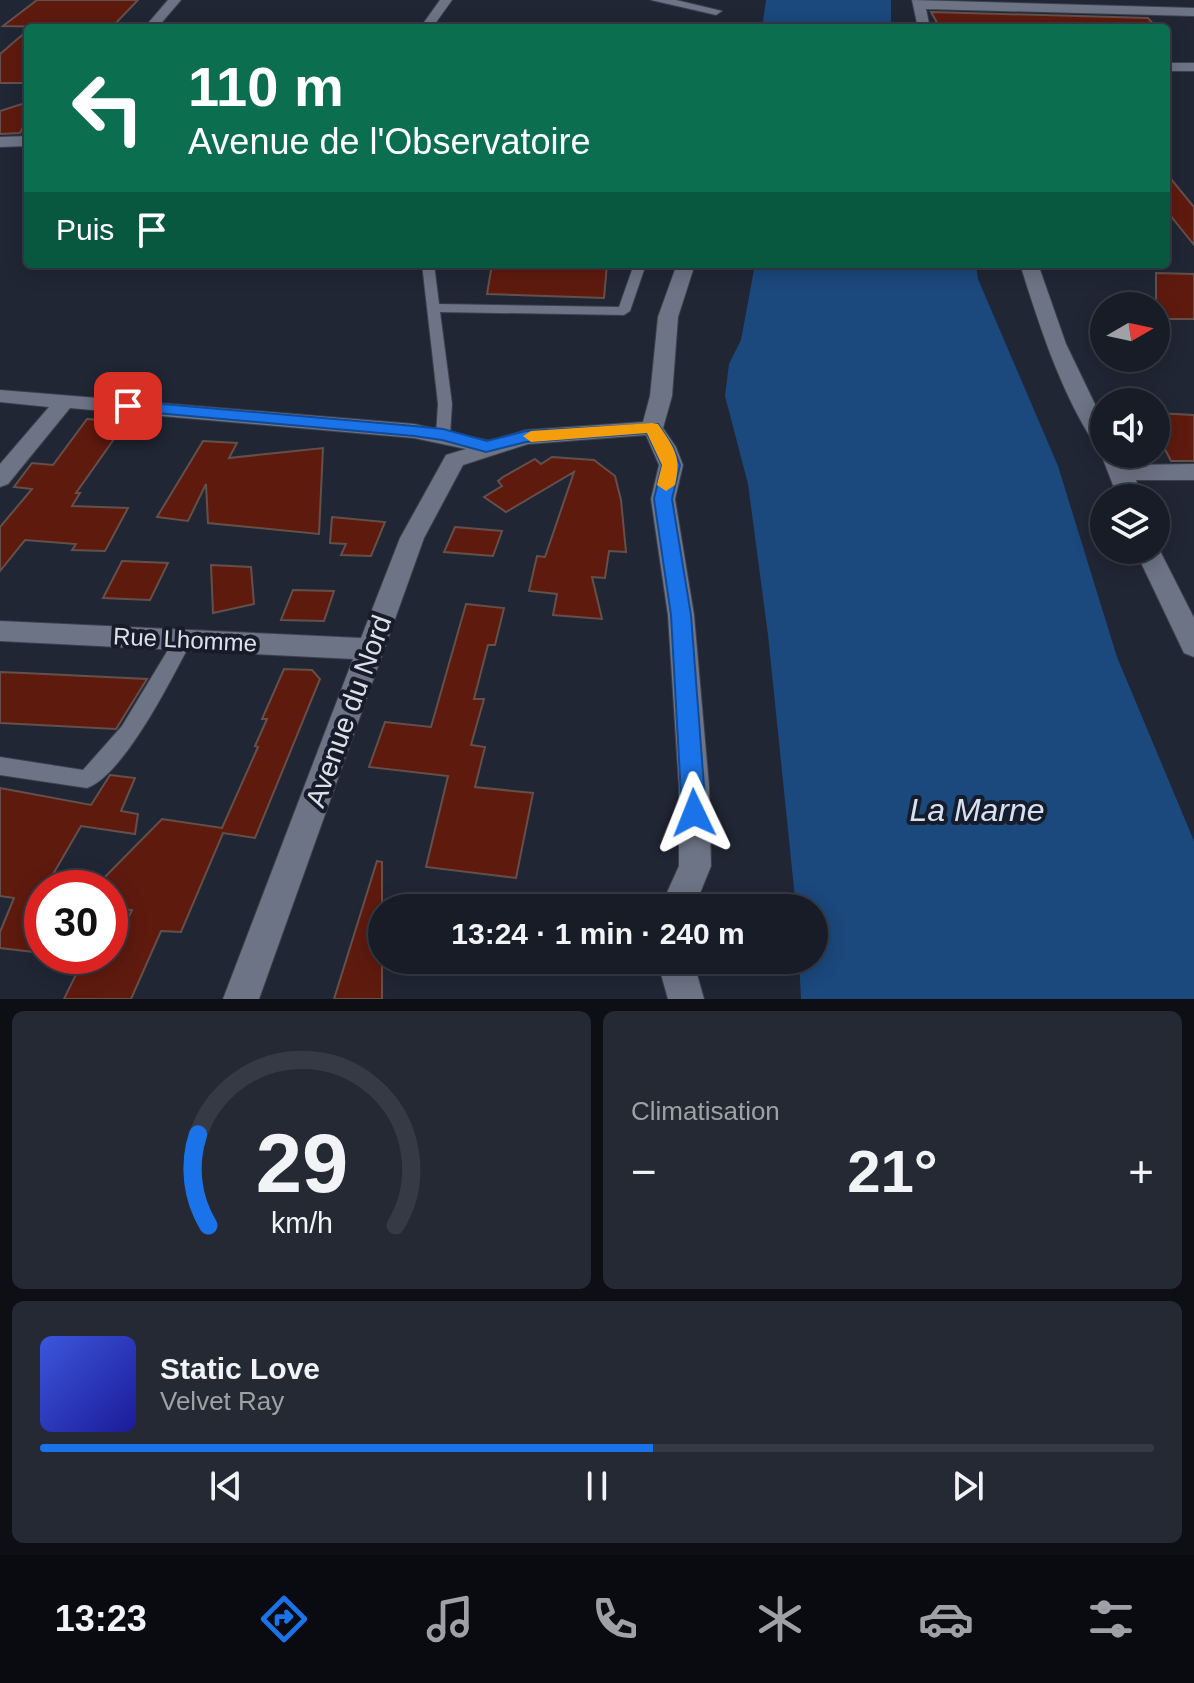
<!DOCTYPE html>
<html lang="fr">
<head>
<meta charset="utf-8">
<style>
	:root { --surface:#181c27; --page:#252933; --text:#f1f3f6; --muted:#9fa1a7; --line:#363a44; --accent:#1a73e8 }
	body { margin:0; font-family:Helvetica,sans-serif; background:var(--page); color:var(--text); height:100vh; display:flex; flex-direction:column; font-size:30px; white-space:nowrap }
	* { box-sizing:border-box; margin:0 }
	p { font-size:26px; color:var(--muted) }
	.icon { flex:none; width:44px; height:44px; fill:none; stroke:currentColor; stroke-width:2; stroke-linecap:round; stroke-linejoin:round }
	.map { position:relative; height:999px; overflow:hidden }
	.panel { display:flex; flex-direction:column; gap:12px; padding:12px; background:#0d0f15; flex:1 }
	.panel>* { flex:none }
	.guide { position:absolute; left:24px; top:24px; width:1146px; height:244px; border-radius:8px; box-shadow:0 4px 20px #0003,0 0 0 2px var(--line); background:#0b6e4f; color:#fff; overflow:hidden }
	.needle { width:52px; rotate:81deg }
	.fabs { position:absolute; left:1090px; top:292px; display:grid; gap:16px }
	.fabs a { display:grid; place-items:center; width:80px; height:80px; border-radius:50%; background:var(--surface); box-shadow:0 4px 20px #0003,0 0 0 2px var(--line); font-size:40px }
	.speed { position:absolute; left:24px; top:870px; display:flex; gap:16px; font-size:40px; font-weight:700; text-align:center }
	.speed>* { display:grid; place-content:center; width:104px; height:104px; border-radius:50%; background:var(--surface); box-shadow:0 4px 20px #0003,0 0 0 2px var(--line); line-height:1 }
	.speed .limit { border:12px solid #d22; background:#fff; color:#111 }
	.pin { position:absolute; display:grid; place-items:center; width:68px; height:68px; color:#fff; margin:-34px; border-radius:16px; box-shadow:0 4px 12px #0006 }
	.me { position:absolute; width:88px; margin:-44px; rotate:358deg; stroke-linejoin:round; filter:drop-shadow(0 0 6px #0008) }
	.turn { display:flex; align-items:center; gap:28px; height:168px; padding:0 32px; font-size:36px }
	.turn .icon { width:104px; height:104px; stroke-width:2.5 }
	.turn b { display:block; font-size:56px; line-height:68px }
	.then { display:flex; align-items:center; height:76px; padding:0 32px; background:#0003; gap:16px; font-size:30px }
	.big { font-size:60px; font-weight:700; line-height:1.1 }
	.panel .card { flex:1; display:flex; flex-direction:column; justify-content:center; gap:12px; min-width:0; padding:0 28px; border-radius:12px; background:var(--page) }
	.panel .dial { align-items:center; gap:0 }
	.dial svg { height:208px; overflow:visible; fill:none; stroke:var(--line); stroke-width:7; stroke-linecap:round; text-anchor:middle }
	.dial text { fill:var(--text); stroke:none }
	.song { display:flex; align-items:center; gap:24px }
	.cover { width:96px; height:96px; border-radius:12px; background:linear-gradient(135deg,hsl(230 70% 55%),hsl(240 70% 35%)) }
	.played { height:8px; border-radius:4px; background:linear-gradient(90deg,var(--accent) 55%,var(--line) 55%) }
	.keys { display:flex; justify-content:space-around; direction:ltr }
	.heat { display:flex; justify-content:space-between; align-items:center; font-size:44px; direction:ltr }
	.panel .tiles { flex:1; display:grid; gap:12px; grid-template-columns:1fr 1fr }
	.card:last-child { grid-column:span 2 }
	.trip { position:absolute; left:368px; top:894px; width:460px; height:80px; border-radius:40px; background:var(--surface); box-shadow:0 4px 20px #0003,0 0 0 2px var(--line); font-weight:700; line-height:80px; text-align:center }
	.menu { display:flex; height:128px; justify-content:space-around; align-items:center; background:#0a0b10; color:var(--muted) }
	.menu .icon { width:56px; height:56px }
	.menu .on { color:var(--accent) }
	.menu b { font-size:36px; color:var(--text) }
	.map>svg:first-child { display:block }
</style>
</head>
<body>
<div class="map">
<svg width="1194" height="999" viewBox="0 0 1194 999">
	<rect width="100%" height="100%" fill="#202634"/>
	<path fill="#1b487d" d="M 766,0 L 891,0 L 891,28 L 762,28 Z
		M 755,264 L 976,264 L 978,279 L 1058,466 L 1117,657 L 1194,841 L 1194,999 L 801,999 L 799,960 L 814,960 L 814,908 L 796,908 L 768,635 L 748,484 L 725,396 L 729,364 L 741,340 Z"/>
	<path fill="#5f1a0e" stroke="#64504b" stroke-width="2" d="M 37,0 L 138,0 L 111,28 L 3,26 Z
		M 931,12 L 1148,18 L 1157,28 L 939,26 Z
		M 28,30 L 28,83 L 0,83 L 0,54 Z
		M 28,102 L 28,118 L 20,133 L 0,134 L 0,111 Z
		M 1166,173 L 1194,207 L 1194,245 L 1166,210 Z
		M 492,264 L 607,264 L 604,298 L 487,294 Z
		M 1156,273 L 1194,274 L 1194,319 L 1156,319 Z
		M 1156,413 L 1194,415 L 1194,461 L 1171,461 L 1156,432 Z
		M 87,419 L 126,422 L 76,493 L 80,493 L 72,506 L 128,508 L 105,551 L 72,550 L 76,544 L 25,540 L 0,571 L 0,527 L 32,489 L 14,487 L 32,463 L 53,465 Z
		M 203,441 L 237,443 L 229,458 L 323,448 L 319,534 L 208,523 L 206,484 L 188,521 L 157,517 Z
		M 552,457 L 594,460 L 615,476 L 621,500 L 626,552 L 609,551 L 605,578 L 592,577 L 602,619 L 553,615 L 557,594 L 529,591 L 537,556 L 545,557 L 574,472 L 506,512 L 484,497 L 502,486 L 498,481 L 503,477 L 535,459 L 541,464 Z
		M 332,517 L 385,522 L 371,556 L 341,555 L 346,544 L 330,543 Z
		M 455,527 L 502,531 L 493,556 L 444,552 Z
		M 122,561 L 168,563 L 150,600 L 103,598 Z
		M 211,565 L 251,567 L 254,604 L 213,613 Z
		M 293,590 L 334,591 L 324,621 L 281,620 Z
		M 466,604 L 504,608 L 495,645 L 488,645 L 474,699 L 484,699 L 471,745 L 485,747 L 475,787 L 533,793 L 516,878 L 426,867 L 448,776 L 369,767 L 385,722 L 431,727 Z
		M 284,669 L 312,670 L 320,679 L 255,838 L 223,833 L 181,932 L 161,931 L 131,999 L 64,999 L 84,958 L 108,962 L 132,910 L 110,908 L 110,888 L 94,888 L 162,819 L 222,828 L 258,747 L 255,746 L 267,719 L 262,719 Z
		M 0,672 L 24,673 L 147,679 L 116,729 L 0,723 Z
		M 110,775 L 135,778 L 121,811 L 138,814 L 135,834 L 81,826 L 45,888 L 42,888 L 42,953 L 0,948 L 0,932 L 14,898 L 0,896 L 0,788 L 91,805 Z
		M 377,861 L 382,862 L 382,999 L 334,999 Z"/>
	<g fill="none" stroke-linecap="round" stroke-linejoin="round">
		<g stroke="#3c404c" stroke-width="2">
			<path id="lane" d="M 422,264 L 434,264 L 439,304 L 619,307 L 632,270 L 638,266 L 644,270 L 630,311 L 624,315 L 440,312 L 452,404 L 450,435 L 443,440 L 436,435 L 438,404 Z
				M 183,633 L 189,635 L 192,640 C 173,676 125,774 87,788 L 0,775 L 0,757 L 83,770 L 122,726 L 177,635 Z"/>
		</g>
		<g stroke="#3c404c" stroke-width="2">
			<path id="street" d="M 168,0 L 181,0 L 157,28 L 144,28 Z
				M 440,0 L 452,0 L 432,28 L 420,28 Z
				M 651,0 L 676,0 L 722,11 L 716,15 Z
				M 912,0 L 1194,8 L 1194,16 L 926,9 L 930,28 L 918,28 Z
				M 1166,63 L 1194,63 L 1194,71 L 1166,71 Z
				M 28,136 L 28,146 L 0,147 L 0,137 Z
				M 677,264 L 695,264 L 678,317 L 672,396 L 663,428 L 676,447 L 683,465 L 675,499 L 694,615 L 709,786 L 711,866 L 694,908 L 660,908 L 679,866 L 679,786 L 668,615 L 651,499 L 659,465 L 646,435 L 528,444 L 463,465 L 424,538 L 259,999 L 223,999 L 353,659 L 0,641 L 0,621 L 361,638 L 400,538 L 446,455 L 466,449 L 414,438 L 70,408 L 8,484 L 0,487 L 0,464 L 49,407 L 0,402 L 0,390 L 414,424 L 490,441 L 526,430 L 643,422 L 650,396 L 658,317 Z
				M 1020,264 L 1038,264 L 1066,344 L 1104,423 L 1104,448 L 1096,446 C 1060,391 1040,327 1020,264 Z
				M 1104,449 L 1104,454 L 1123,454 L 1130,465 L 1194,464 L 1194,480 L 1136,480 L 1142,498 L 1118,498 L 1101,454 Z
				M 1156,543 L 1194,618 L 1194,657 L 1184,653 L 1135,550 L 1156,550 Z
				M 657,960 L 693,960 L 704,999 L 668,999 Z"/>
		</g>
		<use href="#lane" fill="#6d7485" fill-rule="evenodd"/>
		<use href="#street" fill="#6d7485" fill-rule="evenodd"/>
	</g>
	<path fill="#1a73e8" stroke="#114b97" stroke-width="2" d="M 128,401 L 414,426 L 443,429 L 487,441 L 526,431 L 658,424 L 673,447 L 680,465 L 672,499 L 691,615 L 706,813 L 703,820 L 694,823 L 686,820 L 682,813 L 671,615 L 654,499 L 662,465 L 647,433 L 526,442 L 486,452 L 442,440 L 414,436 L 123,410 L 120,406 Z"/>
	<path fill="#f59e0b" d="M 652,423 L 658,424 C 674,448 682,456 675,485 L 666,491 L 657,485 L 662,465 L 647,433 L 531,442 L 523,436 L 531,431 Z"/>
	<g text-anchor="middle" stroke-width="8" stroke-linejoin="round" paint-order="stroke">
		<g font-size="24" fill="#dce0e9" stroke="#171c2a">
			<text transform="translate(185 640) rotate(3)" y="8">Rue Lhomme</text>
		</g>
		<g font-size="28" fill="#dce0e9" stroke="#171c2a">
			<text transform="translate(348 711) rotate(-70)" y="10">Avenue du Nord</text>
		</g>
		<g font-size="32" font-style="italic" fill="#d5e2f3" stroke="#171c2a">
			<text x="977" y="821">La Marne</text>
		</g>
	</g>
</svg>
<div class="fabs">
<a><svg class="needle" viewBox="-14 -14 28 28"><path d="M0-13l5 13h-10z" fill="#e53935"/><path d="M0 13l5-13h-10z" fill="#9fa1a7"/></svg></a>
<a><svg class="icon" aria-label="sound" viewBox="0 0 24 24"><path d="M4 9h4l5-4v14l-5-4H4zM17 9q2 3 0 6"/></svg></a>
<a><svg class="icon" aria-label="layers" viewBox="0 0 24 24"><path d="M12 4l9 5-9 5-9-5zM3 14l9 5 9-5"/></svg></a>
</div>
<div class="speed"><div class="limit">30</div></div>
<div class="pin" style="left:128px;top:406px;background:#d93025"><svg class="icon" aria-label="arrive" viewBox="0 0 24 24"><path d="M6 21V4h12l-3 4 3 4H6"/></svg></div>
<svg class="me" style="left:694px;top:813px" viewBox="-20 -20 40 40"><path d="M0-17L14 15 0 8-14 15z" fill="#1a73e8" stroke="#fff" stroke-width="4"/></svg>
<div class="trip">13:24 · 1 min · 240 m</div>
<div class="guide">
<div class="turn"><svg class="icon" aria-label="left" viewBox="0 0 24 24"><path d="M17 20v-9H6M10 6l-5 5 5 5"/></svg><div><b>110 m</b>Avenue de l'Observatoire</div></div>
<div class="then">Puis<svg class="icon" aria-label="arrive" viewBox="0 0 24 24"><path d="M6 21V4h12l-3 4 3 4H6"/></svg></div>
</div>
</div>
<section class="panel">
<div class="tiles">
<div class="card dial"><svg viewBox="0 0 100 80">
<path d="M14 69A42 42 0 1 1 86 69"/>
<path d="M14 69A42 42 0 0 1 10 34" stroke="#1a73e8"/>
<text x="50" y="56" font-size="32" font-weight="700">29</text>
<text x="50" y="72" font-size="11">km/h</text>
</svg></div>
<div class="card"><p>Climatisation</p>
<div class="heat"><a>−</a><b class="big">21°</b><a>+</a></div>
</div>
<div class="card">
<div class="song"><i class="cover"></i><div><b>Static Love</b><p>Velvet Ray</p></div></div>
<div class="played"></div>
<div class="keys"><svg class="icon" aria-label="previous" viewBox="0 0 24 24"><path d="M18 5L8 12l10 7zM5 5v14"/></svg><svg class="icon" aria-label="pause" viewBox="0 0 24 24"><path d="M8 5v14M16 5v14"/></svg><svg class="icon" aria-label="next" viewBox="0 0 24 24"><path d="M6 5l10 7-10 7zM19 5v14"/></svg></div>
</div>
</div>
</section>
<nav class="menu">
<b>13:23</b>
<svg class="icon on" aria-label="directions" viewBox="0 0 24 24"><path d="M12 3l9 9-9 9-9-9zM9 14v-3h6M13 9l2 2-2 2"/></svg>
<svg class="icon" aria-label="music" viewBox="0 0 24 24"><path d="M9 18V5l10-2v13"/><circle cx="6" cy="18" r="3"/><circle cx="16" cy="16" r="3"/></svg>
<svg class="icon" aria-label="phone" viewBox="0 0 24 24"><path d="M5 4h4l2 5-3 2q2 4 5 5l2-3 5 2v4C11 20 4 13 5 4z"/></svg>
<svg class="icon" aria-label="climate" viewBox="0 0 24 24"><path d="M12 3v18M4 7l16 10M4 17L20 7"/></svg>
<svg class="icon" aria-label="car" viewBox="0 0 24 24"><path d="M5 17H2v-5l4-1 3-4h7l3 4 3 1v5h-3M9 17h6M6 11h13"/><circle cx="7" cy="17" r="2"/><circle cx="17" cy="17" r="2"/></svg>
<svg class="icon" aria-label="filters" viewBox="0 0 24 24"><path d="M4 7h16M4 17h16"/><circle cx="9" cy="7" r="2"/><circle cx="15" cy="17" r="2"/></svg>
</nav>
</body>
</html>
